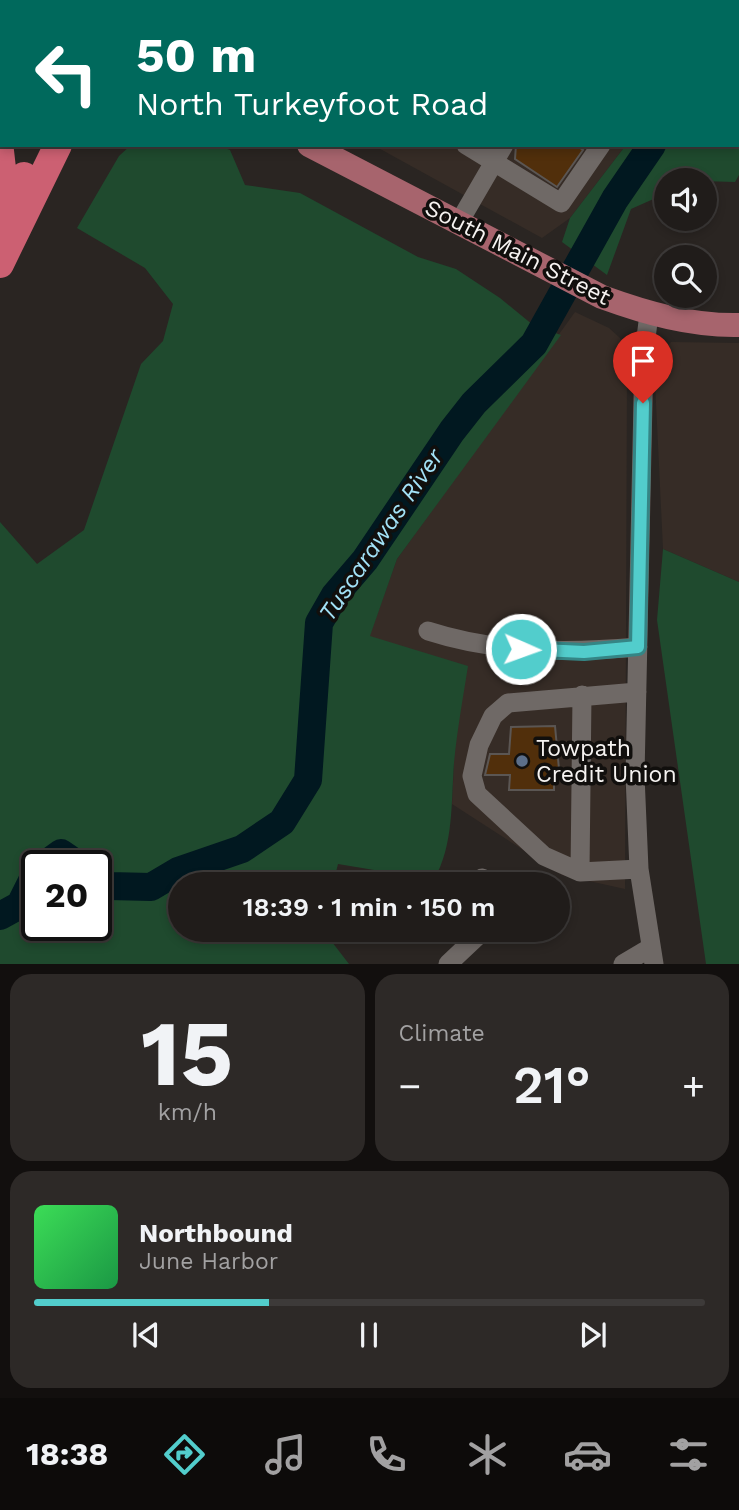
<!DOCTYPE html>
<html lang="en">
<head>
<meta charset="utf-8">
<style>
	:root { --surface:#201c1a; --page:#2d2927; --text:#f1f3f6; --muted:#a2a1a2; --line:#3d3a39; --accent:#52cdcc }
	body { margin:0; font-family:"Work Sans",sans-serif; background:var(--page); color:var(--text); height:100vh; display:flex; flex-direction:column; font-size:26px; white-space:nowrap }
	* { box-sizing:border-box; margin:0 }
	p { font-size:23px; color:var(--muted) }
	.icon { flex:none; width:38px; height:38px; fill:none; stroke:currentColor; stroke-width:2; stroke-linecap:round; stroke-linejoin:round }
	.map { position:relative; height:964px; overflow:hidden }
	.drawer { display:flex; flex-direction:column; gap:10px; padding:10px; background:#120f0e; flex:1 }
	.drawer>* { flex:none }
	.banner { position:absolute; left:0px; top:0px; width:740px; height:147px; box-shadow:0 4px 10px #0003,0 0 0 2px var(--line); background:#00695c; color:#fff; overflow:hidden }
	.controls { position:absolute; left:654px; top:168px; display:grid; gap:14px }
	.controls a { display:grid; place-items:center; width:63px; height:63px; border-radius:50%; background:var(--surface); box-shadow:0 4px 10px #0003,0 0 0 2px var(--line); font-size:35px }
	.speed { position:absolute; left:21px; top:850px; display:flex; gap:14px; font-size:35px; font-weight:700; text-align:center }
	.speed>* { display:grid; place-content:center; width:91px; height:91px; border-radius:50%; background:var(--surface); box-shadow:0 4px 10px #0003,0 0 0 2px var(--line); line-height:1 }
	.speed .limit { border:4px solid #111; border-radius:10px; background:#fff; color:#111 }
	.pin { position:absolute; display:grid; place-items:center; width:60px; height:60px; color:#fff; margin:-72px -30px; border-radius:50% 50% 50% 0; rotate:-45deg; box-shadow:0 0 7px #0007 }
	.pin .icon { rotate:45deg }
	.me { position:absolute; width:77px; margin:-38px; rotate:92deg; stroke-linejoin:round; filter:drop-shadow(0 0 5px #0008) }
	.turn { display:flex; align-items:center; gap:24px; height:147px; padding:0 21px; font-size:32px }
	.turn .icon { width:91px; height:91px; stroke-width:2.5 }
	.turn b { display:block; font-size:49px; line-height:60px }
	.big { font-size:52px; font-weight:600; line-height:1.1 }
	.drawer .tile { flex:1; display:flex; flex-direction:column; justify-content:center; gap:10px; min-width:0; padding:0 24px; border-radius:21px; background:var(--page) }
	.drawer .dial { align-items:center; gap:0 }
	.dial b { font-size:91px; line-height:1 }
	.song { display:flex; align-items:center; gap:21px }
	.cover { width:84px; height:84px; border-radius:10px; background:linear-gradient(135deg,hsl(130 70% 55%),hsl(140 70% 35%)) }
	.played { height:7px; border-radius:4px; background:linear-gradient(90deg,var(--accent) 35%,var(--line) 35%) }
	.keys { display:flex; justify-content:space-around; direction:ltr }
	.heat { display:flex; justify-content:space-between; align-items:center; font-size:38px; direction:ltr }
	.drawer .tiles { flex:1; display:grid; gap:10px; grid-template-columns:1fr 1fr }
	.tile:last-child { grid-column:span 2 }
	.trip { position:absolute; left:168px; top:872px; width:402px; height:70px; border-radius:35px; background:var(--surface); box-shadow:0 4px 10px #0003,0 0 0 2px var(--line); font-weight:600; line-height:70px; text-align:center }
	.tab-bar { display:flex; height:112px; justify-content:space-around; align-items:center; background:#0d0b0a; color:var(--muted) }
	.tab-bar .icon { width:49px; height:49px }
	.tab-bar .active { color:var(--accent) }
	.tab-bar b { font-size:32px; color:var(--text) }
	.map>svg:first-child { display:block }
</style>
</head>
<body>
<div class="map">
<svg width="739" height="964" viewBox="0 0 739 964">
	<rect width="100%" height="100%" fill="#2a2522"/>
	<path fill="#362c26" d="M 410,0 L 737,0 L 408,2 Z
		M 373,145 L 626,145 L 570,218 L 542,238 Z
		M 575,312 L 609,328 L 620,338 L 624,347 L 627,371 L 625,889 L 562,875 L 452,804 L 454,762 L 369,637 L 397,559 Z
		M 671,342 L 739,343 L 739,582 L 663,549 L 654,361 Z"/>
	<path fill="#1f4a2e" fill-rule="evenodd" d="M 739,0 L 739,175 L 735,182 L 667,180 L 667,193 L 631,209 L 607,275 L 562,242 L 570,218 L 626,145 L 738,145 L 736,2 Z
		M 131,145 L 217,145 L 230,150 L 245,185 L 300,193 L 418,257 L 456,269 L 500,298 L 533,325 L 561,335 L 397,559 L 370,636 L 468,666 C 463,698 457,731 454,763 C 451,803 454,844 434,880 L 338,864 L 333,884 L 180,884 L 180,929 L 322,929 L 349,964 L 0,964 L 0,522 L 37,564 L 84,530 L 141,364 L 163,341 L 173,304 L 145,268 L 77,228 L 119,156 ZM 37,866 L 96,866 L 96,926 L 37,926 Z
		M 663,549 L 739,582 L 739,964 L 706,964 L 657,620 Z"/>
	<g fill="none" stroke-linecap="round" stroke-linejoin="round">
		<path stroke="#011820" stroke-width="28" d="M 738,58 L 739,57
			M 43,866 L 61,853 L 80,866
			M 96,878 L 109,886 L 151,887 L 178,871 L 242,849 L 282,822 L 308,780 L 319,623 L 335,595 L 365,560 L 452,431 L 474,403 L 534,344 L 615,199 L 652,145
			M 0,916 L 20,905 L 37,871"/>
	</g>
	<path fill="#512f0b" stroke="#5b5653" stroke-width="2" d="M 516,145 L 576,145 L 583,150 L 557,187 L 515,159 Z
		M 555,726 L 559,769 L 554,770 L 554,790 L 509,790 L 510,775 L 485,775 L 490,754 L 509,754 L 511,727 Z"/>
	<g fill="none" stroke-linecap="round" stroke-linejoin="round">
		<path stroke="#6f6966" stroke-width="19" d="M 206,0 L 206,2
			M 344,0 L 345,2
			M 552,0 L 555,2
			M 110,2 L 110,0
			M 386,2 L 387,0
			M 438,2 L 439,0
			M 695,2 L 695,0
			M 466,145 L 561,203 L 601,145
			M 458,224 L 504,145
			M 649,314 L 644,354 L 635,776 L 639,869 L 654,964
			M 428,631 C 496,653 567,653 638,647
			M 637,692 L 508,703 L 493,716 L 479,745 L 472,776 L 477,794 L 544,856 L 580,872 L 639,869
			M 580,872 L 582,695
			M 482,878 L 487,884
			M 448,964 L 485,929
			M 623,964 L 650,948"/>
		<path stroke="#a7646d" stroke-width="24" d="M 0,23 L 2,24
			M 309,145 L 602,297 C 646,313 691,326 739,325"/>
		<path stroke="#cc6072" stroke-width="28" d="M 0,151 L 5,195 L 3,211
			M 0,219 L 24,176
			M 0,264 L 58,145"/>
	</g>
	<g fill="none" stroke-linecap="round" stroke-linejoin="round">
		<g stroke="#358585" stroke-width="18">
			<path id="route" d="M 521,649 L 584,652 L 638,647 L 643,403"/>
		</g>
		<use href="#route" stroke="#52cdcc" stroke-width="12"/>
	</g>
	<circle fill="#5c6f8a" stroke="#110f0d" stroke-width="2.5" cx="522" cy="761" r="7"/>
	<g text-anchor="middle" stroke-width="7" stroke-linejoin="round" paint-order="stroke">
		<g font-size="23" fill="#f6f3f1" stroke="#110f0d">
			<text transform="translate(518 252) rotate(27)" y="8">South Main Street</text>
		</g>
		<g font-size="23" fill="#f6f3f1" stroke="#110f0d" text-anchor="start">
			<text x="536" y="756">Towpath<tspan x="536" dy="26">Credit Union</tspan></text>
		</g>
		<g font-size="24" font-style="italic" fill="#a3e2f7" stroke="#110f0d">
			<text transform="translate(381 535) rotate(-56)" y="8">Tuscarawas River</text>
		</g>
	</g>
</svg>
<div class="controls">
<a><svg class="icon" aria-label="sound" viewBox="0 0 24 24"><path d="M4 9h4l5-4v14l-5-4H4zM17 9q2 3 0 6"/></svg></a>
<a><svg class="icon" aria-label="search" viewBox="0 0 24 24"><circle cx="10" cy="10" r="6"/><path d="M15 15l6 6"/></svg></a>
</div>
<div class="speed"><div class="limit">20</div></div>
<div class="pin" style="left:643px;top:403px;background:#d93025"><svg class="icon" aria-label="arrive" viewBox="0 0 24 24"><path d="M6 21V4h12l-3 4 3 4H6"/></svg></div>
<svg class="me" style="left:521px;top:649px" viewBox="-20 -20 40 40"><circle r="17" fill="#52cdcc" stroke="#fff" stroke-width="3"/><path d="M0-11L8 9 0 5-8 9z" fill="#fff"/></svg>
<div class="trip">18:39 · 1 min · 150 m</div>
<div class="banner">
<div class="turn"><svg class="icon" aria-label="left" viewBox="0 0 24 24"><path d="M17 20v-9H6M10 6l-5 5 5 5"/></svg><div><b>50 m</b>North Turkeyfoot Road</div></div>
</div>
</div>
<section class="drawer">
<div class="tiles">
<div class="tile dial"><b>15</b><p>km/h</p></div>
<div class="tile"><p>Climate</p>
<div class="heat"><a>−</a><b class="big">21°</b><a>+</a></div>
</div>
<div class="tile">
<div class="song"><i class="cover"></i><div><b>Northbound</b><p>June Harbor</p></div></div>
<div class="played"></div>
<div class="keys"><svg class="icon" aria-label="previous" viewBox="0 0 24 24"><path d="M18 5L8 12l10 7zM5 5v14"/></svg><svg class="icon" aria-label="pause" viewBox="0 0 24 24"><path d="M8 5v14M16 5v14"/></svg><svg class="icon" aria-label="next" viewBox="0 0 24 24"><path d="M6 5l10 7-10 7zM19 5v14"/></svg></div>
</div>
</div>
</section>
<nav class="tab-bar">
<b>18:38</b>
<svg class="icon active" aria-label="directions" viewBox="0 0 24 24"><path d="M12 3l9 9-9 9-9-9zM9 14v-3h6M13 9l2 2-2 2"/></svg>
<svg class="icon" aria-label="music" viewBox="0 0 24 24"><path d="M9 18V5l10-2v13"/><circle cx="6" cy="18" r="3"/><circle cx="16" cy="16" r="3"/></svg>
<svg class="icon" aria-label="phone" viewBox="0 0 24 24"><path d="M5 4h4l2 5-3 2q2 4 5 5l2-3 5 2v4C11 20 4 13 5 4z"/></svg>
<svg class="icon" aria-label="climate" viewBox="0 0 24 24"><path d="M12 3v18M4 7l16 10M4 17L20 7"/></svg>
<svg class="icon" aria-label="car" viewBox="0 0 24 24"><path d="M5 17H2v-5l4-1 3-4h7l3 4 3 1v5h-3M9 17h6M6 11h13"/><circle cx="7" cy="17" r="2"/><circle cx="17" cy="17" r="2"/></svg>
<svg class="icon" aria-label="filters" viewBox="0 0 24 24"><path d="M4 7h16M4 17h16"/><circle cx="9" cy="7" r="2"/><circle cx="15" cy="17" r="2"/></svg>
</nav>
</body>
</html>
